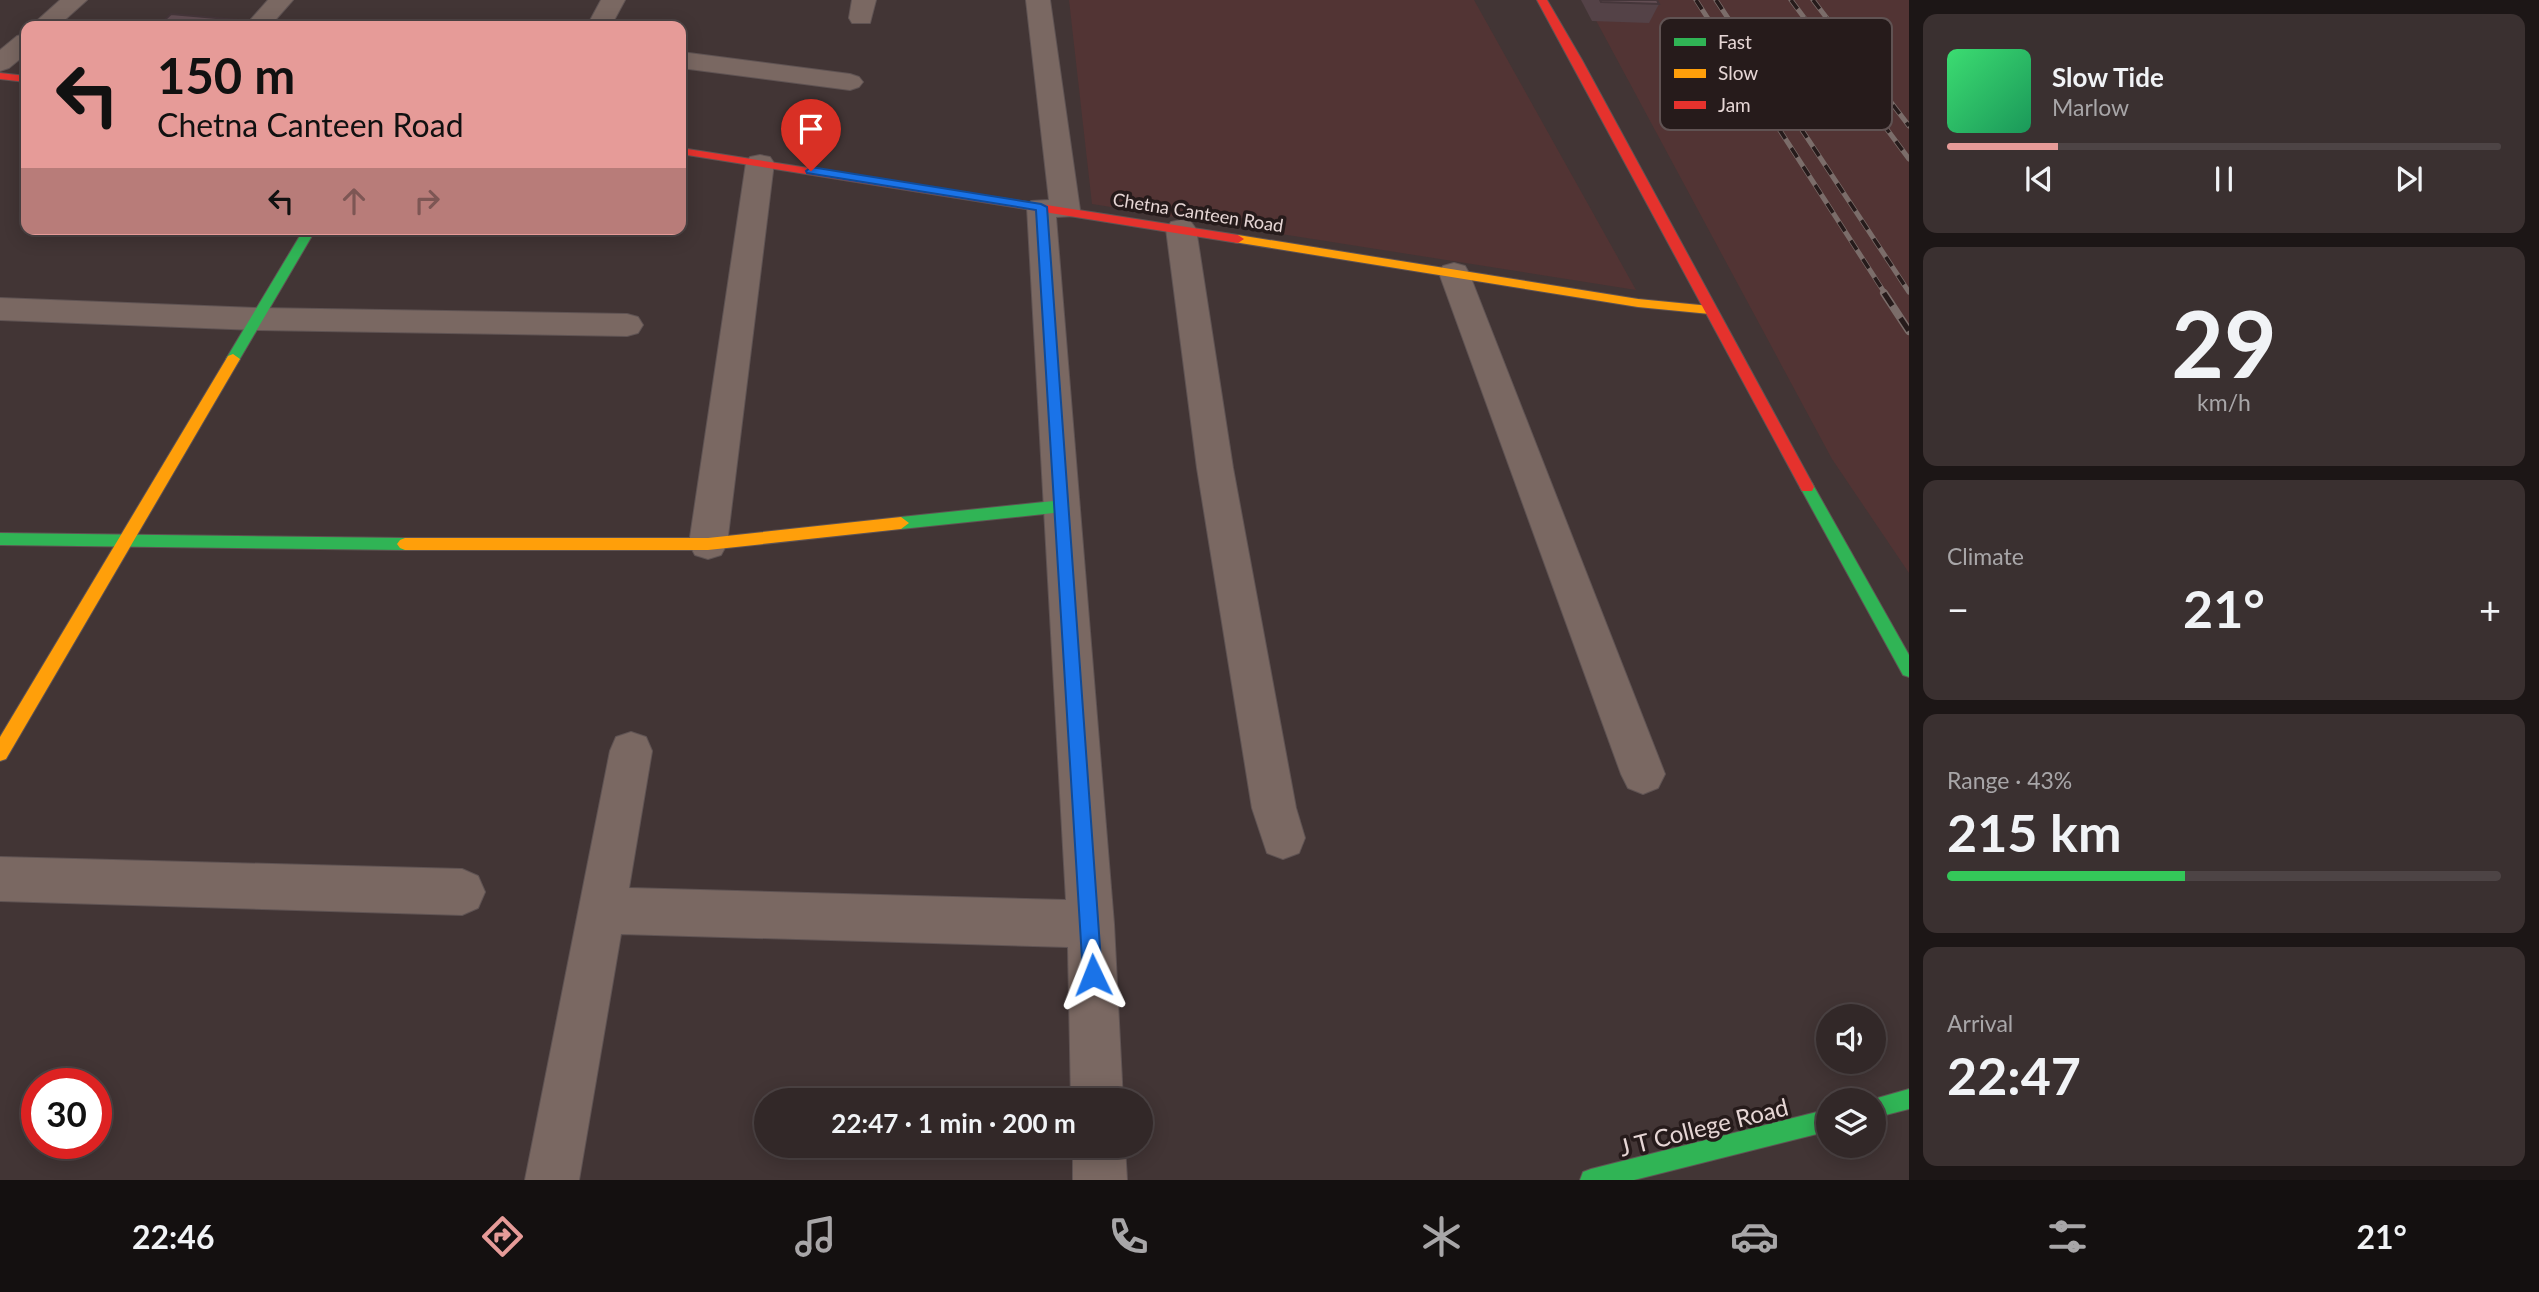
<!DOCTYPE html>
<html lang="en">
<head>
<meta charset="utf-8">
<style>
	:root { --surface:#322828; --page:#3a3030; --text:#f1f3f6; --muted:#a8a6a8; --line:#4d4445; --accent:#e69b98 }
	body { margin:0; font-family:Lato,sans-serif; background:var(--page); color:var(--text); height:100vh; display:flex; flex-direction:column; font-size:26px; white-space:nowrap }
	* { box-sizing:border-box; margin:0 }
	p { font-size:23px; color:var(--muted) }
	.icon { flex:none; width:38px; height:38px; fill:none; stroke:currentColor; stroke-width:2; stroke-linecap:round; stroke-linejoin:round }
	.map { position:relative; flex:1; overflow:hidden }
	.drawer { display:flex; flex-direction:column; gap:14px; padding:14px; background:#1c1616; width:630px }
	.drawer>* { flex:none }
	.hud { position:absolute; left:21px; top:21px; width:665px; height:214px; border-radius:14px; box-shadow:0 4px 18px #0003,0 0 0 2px var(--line); background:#e69b98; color:#111; overflow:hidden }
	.fabs { position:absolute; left:1816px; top:1004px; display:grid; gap:14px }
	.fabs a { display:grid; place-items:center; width:70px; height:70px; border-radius:50%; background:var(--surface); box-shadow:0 4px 18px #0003,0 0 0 2px var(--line); font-size:35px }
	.speed { position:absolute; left:21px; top:1068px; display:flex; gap:14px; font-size:35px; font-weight:700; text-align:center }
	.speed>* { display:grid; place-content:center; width:91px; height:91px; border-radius:50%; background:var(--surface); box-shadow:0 4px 18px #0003,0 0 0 2px var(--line); line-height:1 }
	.speed .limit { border:10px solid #d22; background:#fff; color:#111 }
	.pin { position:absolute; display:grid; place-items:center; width:60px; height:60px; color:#fff; margin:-72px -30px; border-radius:50% 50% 50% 0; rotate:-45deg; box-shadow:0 0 7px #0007 }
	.pin .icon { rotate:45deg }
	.me { position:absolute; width:77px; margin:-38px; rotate:358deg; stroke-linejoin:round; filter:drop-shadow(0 0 5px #0008) }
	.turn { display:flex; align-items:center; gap:24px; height:147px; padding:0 21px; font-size:32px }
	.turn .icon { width:91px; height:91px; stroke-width:2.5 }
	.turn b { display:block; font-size:49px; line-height:60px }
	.lanes { display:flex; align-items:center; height:66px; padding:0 21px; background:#0003; justify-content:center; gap:35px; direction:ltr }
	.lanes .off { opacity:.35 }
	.big { font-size:52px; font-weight:700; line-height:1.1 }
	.drawer .card { flex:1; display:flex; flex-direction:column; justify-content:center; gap:10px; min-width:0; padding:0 24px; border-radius:14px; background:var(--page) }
	.drawer .dial { align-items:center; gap:0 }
	.dial b { font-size:91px; line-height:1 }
	.song { display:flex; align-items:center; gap:21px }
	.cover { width:84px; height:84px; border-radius:10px; background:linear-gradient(135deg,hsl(140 70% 55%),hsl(150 70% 35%)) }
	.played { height:7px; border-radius:4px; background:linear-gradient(90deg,var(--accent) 20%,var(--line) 20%) }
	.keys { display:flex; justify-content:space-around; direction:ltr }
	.heat { display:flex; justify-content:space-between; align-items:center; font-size:38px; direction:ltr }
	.charge { height:10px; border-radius:5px; background:linear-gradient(90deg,#34c759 43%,var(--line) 0) }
	.trip { position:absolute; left:754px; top:1088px; width:399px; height:70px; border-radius:35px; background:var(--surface); box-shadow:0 4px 18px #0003,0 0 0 2px var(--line); font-weight:700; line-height:70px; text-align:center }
	.menu { display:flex; height:112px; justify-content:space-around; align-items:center; background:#141010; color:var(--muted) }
	.menu .icon { width:49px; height:49px }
	.menu .selected { color:var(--accent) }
	.menu b { font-size:32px; color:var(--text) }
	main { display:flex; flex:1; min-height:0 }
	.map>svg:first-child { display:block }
</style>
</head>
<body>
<main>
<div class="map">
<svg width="1909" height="1180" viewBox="0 0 1909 1180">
	<rect width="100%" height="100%" fill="#423535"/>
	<path fill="#523434" d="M 1069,0 L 1474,0 L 1636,290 L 1092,204 Z
		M 1585,0 L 1909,0 L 1909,573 L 1832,459 Z"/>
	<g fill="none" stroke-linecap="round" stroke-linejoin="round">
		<g stroke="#5f5353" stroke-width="2">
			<path id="street" d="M 60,0 L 87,0 L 58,26 L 31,26 Z
				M 268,0 L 293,0 L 270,26 L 245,26 Z
				M 601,0 L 625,0 L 611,26 L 587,26 Z
				M 852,0 L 876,0 L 870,23 L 852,23 L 849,18 Z
				M 1026,0 L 1050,0 L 1080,210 L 1075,216 L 1056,217 L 1114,924 L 1123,1101 L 1071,1101 L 1068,947 L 621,934 L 579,1180 L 525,1180 L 610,751 L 616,737 L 631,732 L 646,737 L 652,751 L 629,888 L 1066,900 L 1027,207 L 1031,201 L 1049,200 Z
				M 26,34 L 26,54 L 9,68 L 0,71 L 0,50 L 17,36 Z
				M 681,52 L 850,74 L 859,77 L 863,82 L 859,87 L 850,90 L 681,68 Z
				M 760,155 L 770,157 L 774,163 L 727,544 L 721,555 L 708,559 L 695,555 L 689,544 L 746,163 L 750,157 Z
				M 1181,220 L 1191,222 L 1196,229 L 1233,468 L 1296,808 L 1305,838 L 1299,853 L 1283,859 L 1267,853 L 1252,808 L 1197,468 L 1166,229 L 1171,222 Z
				M 1454,263 L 1465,266 L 1469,273 L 1665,774 L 1658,788 L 1643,794 L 1628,788 L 1621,774 L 1439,273 L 1443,266 Z
				M 0,298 L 258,308 L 627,314 L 638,317 L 643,325 L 638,333 L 627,336 L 258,330 L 0,320 Z
				M 0,857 L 462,869 L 478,876 L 485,892 L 478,908 L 462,915 L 0,901 Z
				M 1073,1146 L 1125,1146 L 1127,1180 L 1073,1180 Z"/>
		</g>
		<g stroke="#5f5353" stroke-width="2">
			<path id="fast" d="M 304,229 L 316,229 L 238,362 L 228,362 L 226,359 Z
				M 1807,481 L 1812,483 L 1909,655 L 1909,677 L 1903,675 L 1800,487 Z
				M 1063,500 L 1070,506 L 1063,512 L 901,529 L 893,523 L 901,517 Z
				M 0,533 L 405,538 L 410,540 L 413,544 L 410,548 L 405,550 L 0,545 Z
				M 1909,1089 L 1909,1109 L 1874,1118 L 1874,1101 L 1867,1101 Z
				M 1829,1109 L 1829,1131 L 1634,1180 L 1580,1180 L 1583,1172 L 1591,1169 Z"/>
		</g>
		<g stroke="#5f5353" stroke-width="2">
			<path id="slow" d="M 1238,235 L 1638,299 L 1710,306 L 1716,310 L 1710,314 L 1638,307 L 1234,242 L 1234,236 Z
				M 233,354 L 240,359 L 6,759 L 0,761 L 0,737 L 228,356 Z
				M 901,517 L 909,523 L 901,529 L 708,550 L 405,550 L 400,548 L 397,544 L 400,540 L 405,538 L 708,538 Z"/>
		</g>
		<g stroke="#5f5353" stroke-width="2">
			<path id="jam" d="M 1537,0 L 1547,0 L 1582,60 L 1812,483 L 1814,487 L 1812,491 L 1802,491 Z
				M 0,73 L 26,76 L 26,82 L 0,79 Z
				M 681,148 L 1238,235 L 1244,239 L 1238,243 L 681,154 Z"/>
		</g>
		<use href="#street" fill="#7a6862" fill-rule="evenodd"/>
		<use href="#fast" fill="#30b455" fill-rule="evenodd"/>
		<use href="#slow" fill="#ff9f0a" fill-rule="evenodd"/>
		<use href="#jam" fill="#e5322d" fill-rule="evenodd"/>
		<g stroke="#7b6d6a" stroke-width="5">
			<path id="rail-far1" d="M 1696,0 L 1886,295
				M 1716,0 L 1909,292
				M 1791,0 L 1909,159
				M 1813,0 L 1909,126"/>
		</g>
		<g stroke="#7b6d6a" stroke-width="8">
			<path id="rail" d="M 1884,293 L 1909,331"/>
		</g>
		<use href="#rail-far1" stroke="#261b1b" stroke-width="3.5" stroke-dasharray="11" stroke-linecap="butt"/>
		<use href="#rail" stroke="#261b1b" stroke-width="5" stroke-dasharray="15" stroke-linecap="butt"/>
	</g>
	<path fill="#544247" d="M 1581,0 L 1657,0 L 1659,4 L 1649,23 L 1592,21 Z"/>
	<path fill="#45363a" d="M 239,20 L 243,26 L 232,26 Z"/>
	<path fill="#624d53" stroke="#45363a" stroke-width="2" d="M 1600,0 L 1657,0 L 1659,4 L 1601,2 Z
		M 171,14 L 239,20 L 232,26 L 158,26 Z"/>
	<path fill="#1a73e8" stroke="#114b97" stroke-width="2" d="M 811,167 L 1041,204 L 1047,207 L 1102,975 L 1100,982 L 1093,985 L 1085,982 L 1083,975 L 1036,210 L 807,173 L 806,171 Z"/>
	<g text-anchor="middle" stroke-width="7" stroke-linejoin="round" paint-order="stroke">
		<g font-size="18" fill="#e6d6d5" stroke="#261b1b">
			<text transform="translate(1198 213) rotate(9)" y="6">Chetna Canteen Road</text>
		</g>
		<g font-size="24" fill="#e6d6d5" stroke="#261b1b">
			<text transform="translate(1704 1128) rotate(-14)" y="8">J T College Road</text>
		</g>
	</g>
	<rect x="1660" y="18" width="232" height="112" rx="10" fill="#261b1b" stroke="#605353" stroke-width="2"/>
	<rect x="1674" y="38" width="32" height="8" fill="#30b455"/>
	<rect x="1674" y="69" width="32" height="9" fill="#ff9f0a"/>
	<rect x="1674" y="101" width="32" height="8" fill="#e5322d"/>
	<g font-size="19" fill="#e6d6d5">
		<text x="1718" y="49">Fast</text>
		<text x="1718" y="80">Slow</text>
		<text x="1718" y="112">Jam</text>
	</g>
</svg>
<div class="fabs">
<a><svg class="icon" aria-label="sound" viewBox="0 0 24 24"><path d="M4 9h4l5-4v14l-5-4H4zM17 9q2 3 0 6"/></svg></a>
<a><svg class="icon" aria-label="layers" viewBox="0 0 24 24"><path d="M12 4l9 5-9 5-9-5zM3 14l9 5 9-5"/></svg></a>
</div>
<div class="speed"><div class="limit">30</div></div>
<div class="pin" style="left:811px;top:171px;background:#d93025"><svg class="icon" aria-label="arrive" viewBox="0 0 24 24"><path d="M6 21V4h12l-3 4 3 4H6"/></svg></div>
<svg class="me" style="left:1093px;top:975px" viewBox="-20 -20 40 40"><path d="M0-17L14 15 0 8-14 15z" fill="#1a73e8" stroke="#fff" stroke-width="4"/></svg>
<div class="trip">22:47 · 1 min · 200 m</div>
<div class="hud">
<div class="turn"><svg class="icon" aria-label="left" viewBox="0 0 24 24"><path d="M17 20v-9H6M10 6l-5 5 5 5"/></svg><div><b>150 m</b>Chetna Canteen Road</div></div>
<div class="lanes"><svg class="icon" aria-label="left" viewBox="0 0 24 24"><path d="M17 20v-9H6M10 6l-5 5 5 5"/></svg><svg class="icon off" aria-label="ahead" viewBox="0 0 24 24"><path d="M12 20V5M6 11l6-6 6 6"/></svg><svg class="icon off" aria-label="right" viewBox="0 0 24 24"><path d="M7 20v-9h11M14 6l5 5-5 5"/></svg></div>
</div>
</div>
<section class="drawer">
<div class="card">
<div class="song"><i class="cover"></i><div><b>Slow Tide</b><p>Marlow</p></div></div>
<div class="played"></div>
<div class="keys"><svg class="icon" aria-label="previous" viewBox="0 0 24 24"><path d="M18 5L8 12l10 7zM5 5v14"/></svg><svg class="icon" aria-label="pause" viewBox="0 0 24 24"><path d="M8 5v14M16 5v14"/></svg><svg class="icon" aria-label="next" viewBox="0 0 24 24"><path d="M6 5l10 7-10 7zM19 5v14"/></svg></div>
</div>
<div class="card dial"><b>29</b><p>km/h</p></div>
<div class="card"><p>Climate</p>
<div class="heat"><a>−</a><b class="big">21°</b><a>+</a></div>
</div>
<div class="card"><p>Range · 43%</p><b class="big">215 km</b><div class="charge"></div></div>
<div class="card"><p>Arrival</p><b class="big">22:47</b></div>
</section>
</main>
<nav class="menu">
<b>22:46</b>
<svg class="icon selected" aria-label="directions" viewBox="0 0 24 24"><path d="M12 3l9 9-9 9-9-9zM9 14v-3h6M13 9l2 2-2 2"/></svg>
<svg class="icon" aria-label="music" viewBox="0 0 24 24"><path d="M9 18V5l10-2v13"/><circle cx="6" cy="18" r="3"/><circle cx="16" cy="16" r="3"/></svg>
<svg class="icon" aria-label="phone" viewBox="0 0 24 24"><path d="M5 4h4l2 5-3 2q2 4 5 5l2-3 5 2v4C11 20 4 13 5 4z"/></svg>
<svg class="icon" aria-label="climate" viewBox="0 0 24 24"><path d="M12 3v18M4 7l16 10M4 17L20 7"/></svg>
<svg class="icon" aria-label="car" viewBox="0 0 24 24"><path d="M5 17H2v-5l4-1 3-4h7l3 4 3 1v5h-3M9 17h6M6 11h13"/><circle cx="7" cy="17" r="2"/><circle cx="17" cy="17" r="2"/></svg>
<svg class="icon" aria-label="filters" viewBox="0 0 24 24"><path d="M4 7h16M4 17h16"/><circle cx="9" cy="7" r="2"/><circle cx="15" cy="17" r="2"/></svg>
<b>21°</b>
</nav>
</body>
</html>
